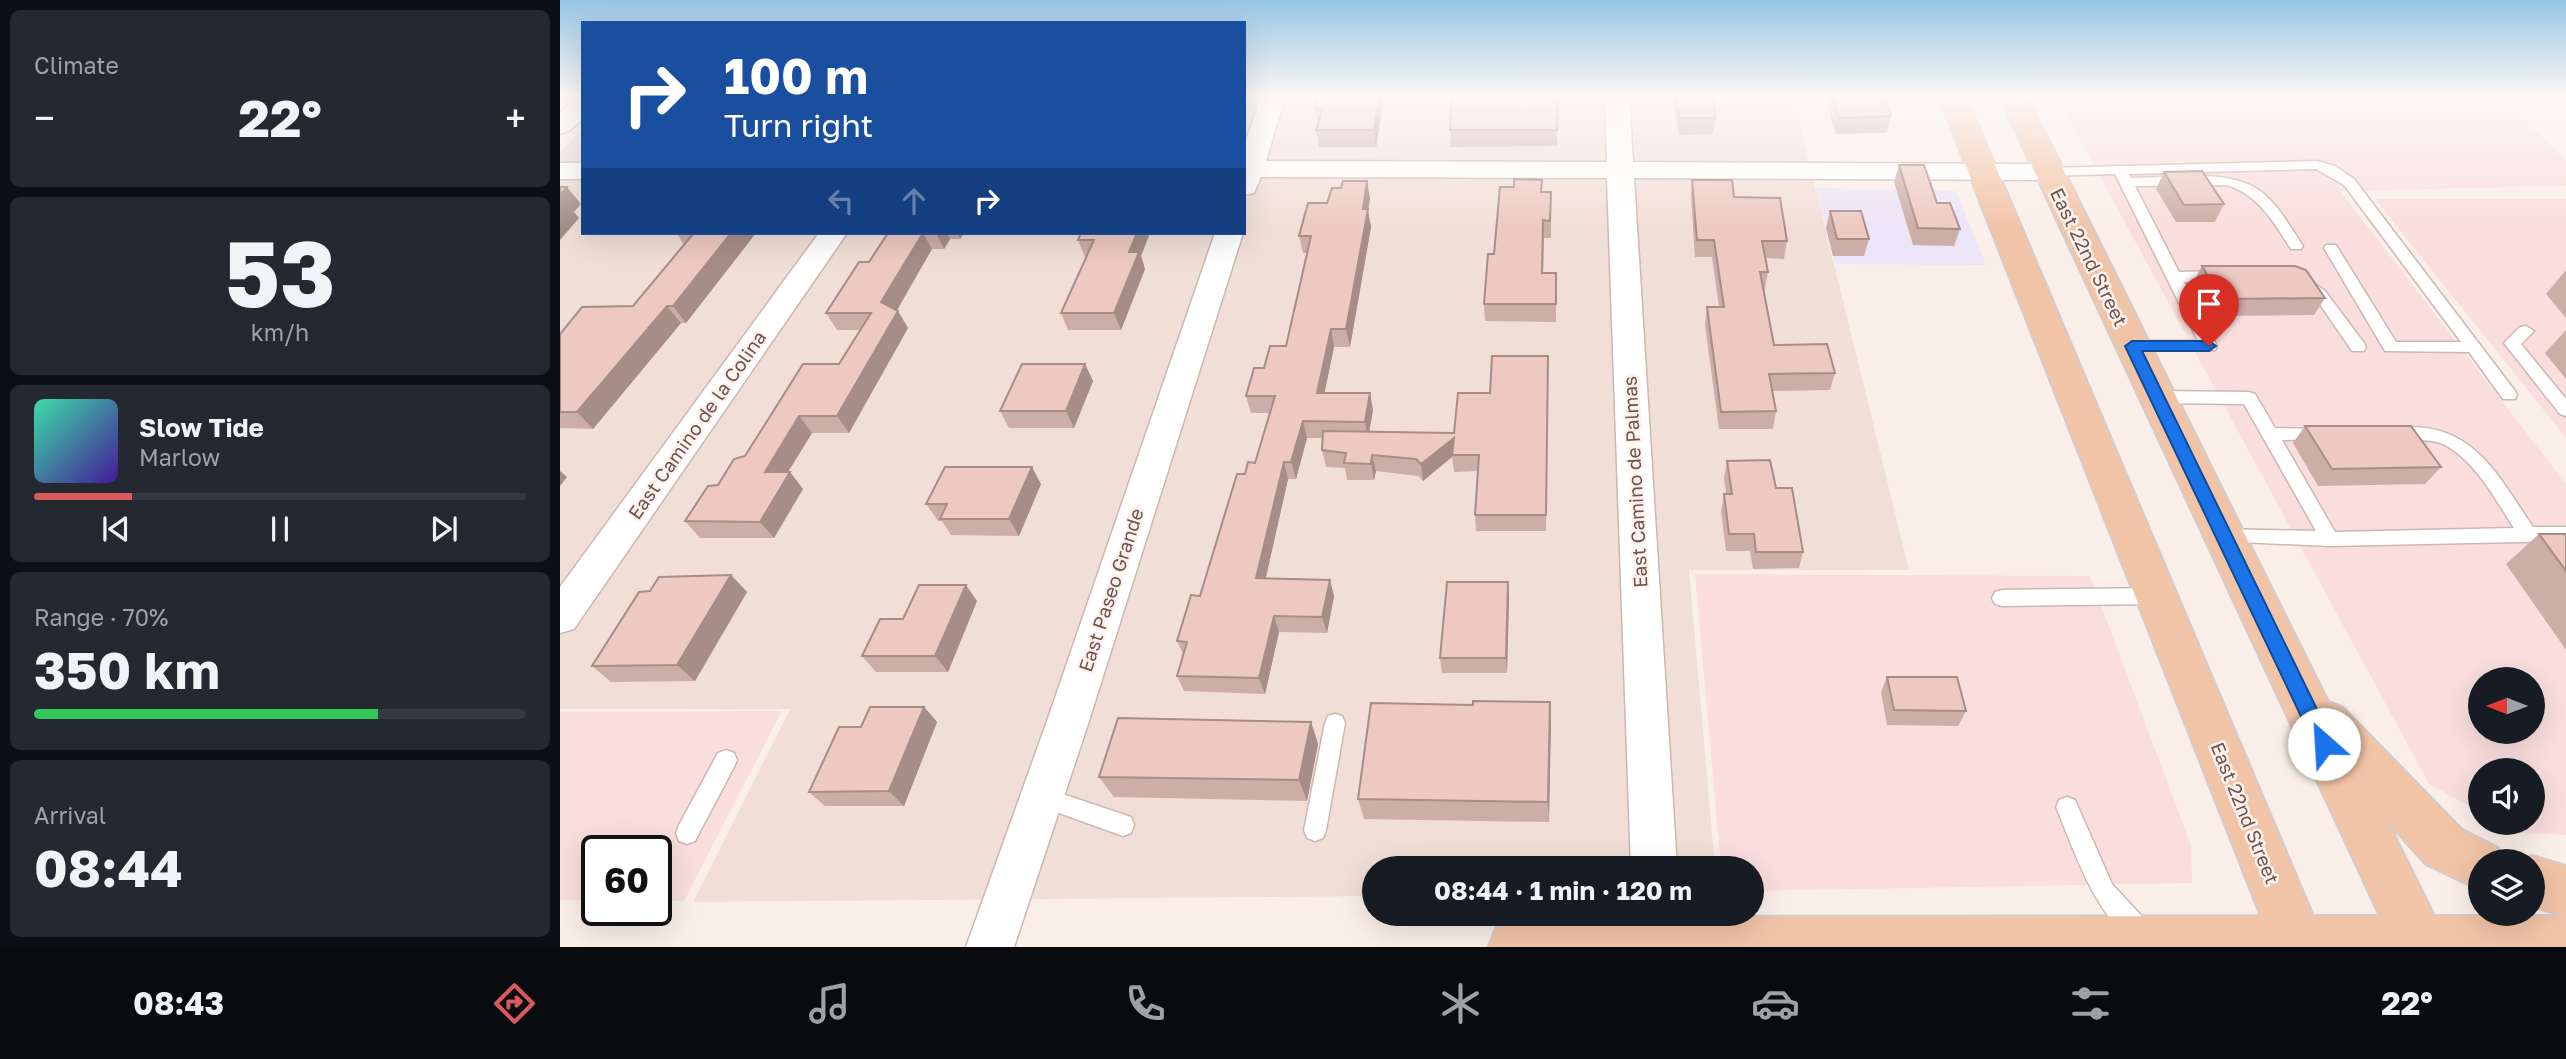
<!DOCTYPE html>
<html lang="en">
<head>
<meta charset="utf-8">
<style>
	:root { --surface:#171b24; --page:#242831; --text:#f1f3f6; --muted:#9ea1a6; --line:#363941; --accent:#d85a5c }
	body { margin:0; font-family:"Golos Text",sans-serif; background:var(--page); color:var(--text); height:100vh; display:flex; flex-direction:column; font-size:26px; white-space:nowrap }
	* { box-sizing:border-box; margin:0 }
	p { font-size:23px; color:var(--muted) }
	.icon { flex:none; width:38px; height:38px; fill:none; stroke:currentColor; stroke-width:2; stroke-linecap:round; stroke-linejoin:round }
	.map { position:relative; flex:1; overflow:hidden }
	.panel { display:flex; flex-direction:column; gap:10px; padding:10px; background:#0d0f14; width:560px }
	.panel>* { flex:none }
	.guide { position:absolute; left:21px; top:21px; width:665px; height:214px; border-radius:0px; box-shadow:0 7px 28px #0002; background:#1a4fa0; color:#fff; overflow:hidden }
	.needle { width:46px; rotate:270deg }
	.controls { position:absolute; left:1908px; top:667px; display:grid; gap:14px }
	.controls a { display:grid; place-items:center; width:77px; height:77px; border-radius:50%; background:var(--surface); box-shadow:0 7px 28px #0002; font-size:35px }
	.speed { position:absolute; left:21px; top:835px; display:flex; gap:14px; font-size:35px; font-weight:700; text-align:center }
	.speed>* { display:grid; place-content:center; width:91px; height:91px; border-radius:50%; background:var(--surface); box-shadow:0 7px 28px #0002; line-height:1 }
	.speed .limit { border:4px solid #111; border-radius:10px; background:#fff; color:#111 }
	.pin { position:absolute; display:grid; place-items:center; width:60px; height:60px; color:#fff; margin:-72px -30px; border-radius:50% 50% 50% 0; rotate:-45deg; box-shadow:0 0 7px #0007 }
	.pin .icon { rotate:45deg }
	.me { position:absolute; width:77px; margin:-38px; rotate:334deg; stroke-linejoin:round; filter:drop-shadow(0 0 5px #0008) }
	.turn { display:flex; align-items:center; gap:24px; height:147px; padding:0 28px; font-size:32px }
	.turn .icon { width:91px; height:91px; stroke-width:2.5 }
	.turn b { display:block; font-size:49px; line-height:60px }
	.lanes { display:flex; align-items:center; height:66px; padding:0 28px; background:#0003; justify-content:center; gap:35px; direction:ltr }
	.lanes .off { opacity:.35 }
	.big { font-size:52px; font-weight:700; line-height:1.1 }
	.panel .tile { flex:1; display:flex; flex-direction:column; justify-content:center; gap:10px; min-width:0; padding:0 24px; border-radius:10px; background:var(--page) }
	.panel .dial { align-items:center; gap:0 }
	.dial b { font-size:91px; line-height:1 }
	.song { display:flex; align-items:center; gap:21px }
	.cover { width:84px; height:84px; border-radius:10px; background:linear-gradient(135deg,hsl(160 70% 55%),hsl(260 70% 35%)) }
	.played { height:7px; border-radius:4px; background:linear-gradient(90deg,var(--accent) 20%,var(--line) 20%) }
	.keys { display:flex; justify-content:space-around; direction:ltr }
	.heat { display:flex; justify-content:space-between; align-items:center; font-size:38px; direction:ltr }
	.charge { height:10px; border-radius:5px; background:linear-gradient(90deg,#34c759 70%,var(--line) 0) }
	.trip { position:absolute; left:802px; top:856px; width:402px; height:70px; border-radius:35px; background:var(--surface); box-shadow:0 7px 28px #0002; font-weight:700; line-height:70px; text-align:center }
	.menu { display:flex; height:112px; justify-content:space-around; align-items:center; background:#090b0e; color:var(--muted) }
	.menu .icon { width:49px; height:49px }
	.menu .selected { color:var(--accent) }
	.menu b { font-size:32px; color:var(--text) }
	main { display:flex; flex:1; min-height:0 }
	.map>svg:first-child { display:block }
</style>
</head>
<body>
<main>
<section class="panel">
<div class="tile"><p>Climate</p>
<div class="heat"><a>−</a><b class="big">22°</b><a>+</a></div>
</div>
<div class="tile dial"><b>53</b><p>km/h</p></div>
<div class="tile">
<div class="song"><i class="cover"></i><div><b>Slow Tide</b><p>Marlow</p></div></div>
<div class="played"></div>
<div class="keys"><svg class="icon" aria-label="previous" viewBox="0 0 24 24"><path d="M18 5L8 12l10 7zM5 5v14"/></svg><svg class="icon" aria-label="pause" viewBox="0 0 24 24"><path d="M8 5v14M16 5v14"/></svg><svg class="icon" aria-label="next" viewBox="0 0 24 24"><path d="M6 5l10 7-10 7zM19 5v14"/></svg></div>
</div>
<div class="tile"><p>Range · 70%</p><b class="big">350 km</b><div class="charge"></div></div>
<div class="tile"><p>Arrival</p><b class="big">08:44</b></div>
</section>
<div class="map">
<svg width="2006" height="947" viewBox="0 0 2006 947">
	<rect width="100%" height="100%" fill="#faefe8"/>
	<path fill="#f1dfd7" d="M 684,97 L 1233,97 L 1349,570 L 1129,570 L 1155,868 L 814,868 L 814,896 L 133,902 L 230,709 L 0,709 L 0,152 L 23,130 L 23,233 L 684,233 Z"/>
	<path fill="#f9dedd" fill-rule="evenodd" d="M 1497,97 L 1940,97 L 2006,160 L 2006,186 L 1780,191 L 2006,484 L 2006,835 L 1961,833 L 1940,823 L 1972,822 L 1972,770 L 1920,770 L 1920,812 L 1869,784 ZM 1920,679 L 1972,679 L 1972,732 L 1920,732 Z
		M 1815,199 L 2006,199 L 2006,438 Z
		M 1135,574 L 1530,576 L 1631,845 L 1632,883 L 1192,891 L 1192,868 L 1161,868 Z
		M 222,711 L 124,901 L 96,901 L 96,850 L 37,850 L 37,901 L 0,900 L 0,712 Z"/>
	<path fill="#ece4f7" d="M 1256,188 L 1396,191 L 1426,265 L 1275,264 Z"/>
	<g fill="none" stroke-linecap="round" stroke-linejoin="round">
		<g stroke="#cdb7b2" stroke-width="3">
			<path id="service" d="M 1757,161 L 1775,166 L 1794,179 L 1955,391 L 1957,395 L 1955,399 L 1943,399 L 1909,352 L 1825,351 L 1764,248 L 1766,245 L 1776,245 L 1836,342 L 1901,342 L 1784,185 L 1756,169 L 1569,174 L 1571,178 C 1610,178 1673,167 1704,194 C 1720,208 1731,228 1743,246 L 1741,249 L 1731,249 C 1714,223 1699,195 1667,185 L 1575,186 L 1619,272 L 1659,271 L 1666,276 L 1659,281 L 1624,282 L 1657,346 L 1655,350 L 1566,350 L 1564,346 L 1572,341 L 1638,341 L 1555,174 L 1488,176 L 1481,172 L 1488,168 Z
				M 1748,279 L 1765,291 L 1804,343 L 1806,347 L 1804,351 L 1792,351 L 1755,297 L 1741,284 Z
				M 1966,326 L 1974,331 L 1961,344 L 2006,399 L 2006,416 L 2000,414 L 1944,343 L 1960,327 Z
				M 1597,391 L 1689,392 L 1695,394 L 1715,428 L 1769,429 L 1771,433 L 1769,437 L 1763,439 L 1722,440 L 1775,532 L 1954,528 C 1935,499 1915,460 1883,444 C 1867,436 1832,445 1825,433 C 1830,425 1840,427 1849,427 C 1916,426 1940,479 1973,527 L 2006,527 L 2006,541 L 1770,546 L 1658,541 L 1655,536 L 1658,531 L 1664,529 L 1756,531 L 1684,404 L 1597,403 L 1589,397 Z
				M 1596,588 L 1603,590 L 1606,596 L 1603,602 L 1596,604 L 1442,606 L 1435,604 L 1432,598 L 1435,592 L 1442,590 Z
				M 775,714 L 782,716 L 785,723 L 766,830 L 763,838 L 755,841 L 747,838 L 744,830 L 765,723 L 768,716 Z
				M 166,750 L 174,753 L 177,760 L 174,767 L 135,841 L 127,844 L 119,841 L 116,833 L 119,825 L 158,753 Z
				M 482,787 L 571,817 L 574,825 L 571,833 L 563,836 L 474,804 L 471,797 L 474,790 Z
				M 1507,797 L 1515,800 L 1552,884 L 1589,924 L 1593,932 L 1589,940 L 1581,944 C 1538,926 1513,847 1496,807 L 1499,800 Z"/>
		</g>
		<g stroke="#cdb7b2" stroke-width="3">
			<path id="minor" d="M 701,97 L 725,97 L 706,161 L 1047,162 L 1045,97 L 1069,97 L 1073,162 L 1488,164 L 1497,166 L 1501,172 L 1497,178 L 1488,180 L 1074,178 L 1117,868 L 1071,868 L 1047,178 L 701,177 L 694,193 L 684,195 L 684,146 Z
				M 23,98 L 23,119 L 9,131 L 0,134 L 0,112 L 14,100 Z
				M 0,163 L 23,163 L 23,179 L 0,179 Z
				M 259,233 L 287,233 L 14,629 L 0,633 L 0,587 Z
				M 655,233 L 683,233 L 528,724 L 454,947 L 406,947 L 486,724 Z"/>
		</g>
		<g stroke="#d5cbca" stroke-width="4">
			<path id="primary" d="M 1379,97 L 1406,97 L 1753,916 L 1820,916 L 1440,97 L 1467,97 L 1768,702 L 1782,707 L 1902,830 L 1938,848 L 1943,861 L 1920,861 L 1920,890 L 1866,864 L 1827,821 L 1874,916 L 2004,916 L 1972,906 L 1972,861 L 1959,861 L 1972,856 L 2006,866 L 2006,947 L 929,947 L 936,928 L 955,921 L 1098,917 L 1701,916 Z"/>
		</g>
		<use href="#service" fill="#fff" fill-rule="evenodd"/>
		<use href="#minor" fill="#fff" fill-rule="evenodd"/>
		<use href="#primary" fill="#f2c4a7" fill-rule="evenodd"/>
	</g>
	<path fill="#ccada7" d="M 757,97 L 824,97 L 816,147 L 759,147 L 756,130 L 758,124 L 755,108 Z
		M 998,97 L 997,146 L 891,147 L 890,130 Z
		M 1115,97 L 1153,97 L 1155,118 L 1153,134 L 1119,135 L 1114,109 Z
		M 1270,97 L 1325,97 L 1331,116 L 1327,133 L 1275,134 L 1268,108 Z
		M 1339,165 L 1377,203 L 1400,229 L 1394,246 L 1353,245 L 1334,182 Z
		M 1604,172 L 1664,204 L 1655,222 L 1616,222 L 1596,189 Z
		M 1132,180 L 1174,197 L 1227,241 L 1224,259 L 1205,258 L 1208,272 L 1205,289 L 1204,289 L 1214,345 L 1275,373 L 1270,390 L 1212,391 L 1216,411 L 1213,429 L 1159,429 L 1145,325 L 1147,307 L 1159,307 L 1152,257 L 1135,257 L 1131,197 Z
		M 982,192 L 991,209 L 991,238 L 984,238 L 983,273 L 996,273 L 996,322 L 925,321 L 924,304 Z
		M 810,198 L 808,211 L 811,227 L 790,347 L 774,347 L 764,393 L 813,410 L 809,431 L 894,433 L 930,393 L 988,356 L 986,531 L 916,531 L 915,515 L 917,471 L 894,472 L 892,457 L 863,481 L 858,476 L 816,471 L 814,480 L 787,480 L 785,468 L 766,467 L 762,450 L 762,438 L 747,438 L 736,479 L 728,479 L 706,578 L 770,580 L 774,596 L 767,633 L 719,632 L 705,694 L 624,691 L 617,676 L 623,654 L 617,641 L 640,596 L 685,474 L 695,463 L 710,413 L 691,413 L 686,396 L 704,368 L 726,346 L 747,253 L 743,253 L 739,236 L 767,203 Z
		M 1270,211 L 1309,239 L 1304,256 L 1273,256 L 1266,228 Z
		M 196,233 L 126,323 L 121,323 L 33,429 L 0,428 L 0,334 L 73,306 L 124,245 L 117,234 Z
		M 328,233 L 404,233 L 400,239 L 390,239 L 384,249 L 372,249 L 336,310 L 348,328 L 289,433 L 252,433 L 228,472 L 230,472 L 243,489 L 214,538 L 140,538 L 125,521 L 185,456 L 279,364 L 300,330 L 277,330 L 266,313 L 309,262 Z
		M 520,233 L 590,233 L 581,256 L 585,269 L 561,330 L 508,330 L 501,313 L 526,257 L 525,257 L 518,240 L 521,234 Z
		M 1642,266 L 1765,298 L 1754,315 L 1652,316 L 1633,283 Z
		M 2006,270 L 2006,318 L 1986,294 Z
		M 2006,330 L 2006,379 L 1985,353 Z
		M 525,364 L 533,381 L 514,428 L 449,428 L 440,411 Z
		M 1745,426 L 1881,467 L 1865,484 L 1758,486 L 1733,443 Z
		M 1167,461 L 1216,488 L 1243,552 L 1239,568 L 1193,569 L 1190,551 L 1166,551 L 1161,511 L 1164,494 L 1166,494 L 1164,478 Z
		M 481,484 L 459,536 L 391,535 L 382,521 L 378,521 L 366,504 Z
		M 1979,534 L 2006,534 L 2006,650 L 1946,564 Z
		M 171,575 L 187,592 L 135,681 L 51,682 L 32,666 L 90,591 Z
		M 948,582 L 949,598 L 947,673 L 882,673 L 880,658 Z
		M 417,601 L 388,672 L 316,672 L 302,656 L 343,619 Z
		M 1327,677 L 1406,711 L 1398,726 L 1327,725 L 1321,692 Z
		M 990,702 L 989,822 L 804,819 L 798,799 L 913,705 Z
		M 364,707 L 377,722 L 344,806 L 265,806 L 249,792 L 301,727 Z
		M 751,722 L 758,744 L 747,801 L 554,797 L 539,777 Z"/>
	<path fill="#a68d88" d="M 819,97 L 824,97 L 816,147 L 814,130 Z
		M 807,181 L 810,198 L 808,211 L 811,227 L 790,347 L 786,329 Z
		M 7,187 L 21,204 L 14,212 L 19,218 L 0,240 L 0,195 Z
		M 171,233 L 196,233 L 126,323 L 113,306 Z
		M 363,233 L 372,249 L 332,319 L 321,302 Z
		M 376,233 L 387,233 L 390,239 L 384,249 Z
		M 397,233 L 404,233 L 400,239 Z
		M 577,233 L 590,233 L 581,256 L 585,269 L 561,330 L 554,313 L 569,252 Z
		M 107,306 L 121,323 L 33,429 L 17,412 Z
		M 338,311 L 348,328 L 289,433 L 277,416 Z
		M 771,329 L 774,347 L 761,410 L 757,393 Z
		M 525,364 L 533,381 L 514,428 L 506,411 Z
		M 810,393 L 813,410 L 808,439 L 805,422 Z
		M 239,416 L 252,433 L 218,488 L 205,472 Z
		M 743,421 L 747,438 L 736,479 L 731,462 Z
		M 894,438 L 892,457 L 863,481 L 861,464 Z
		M 812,455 L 816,471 L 814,480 L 811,464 Z
		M 724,462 L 728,479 L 702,594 L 696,578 Z
		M 472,467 L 481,484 L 459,536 L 449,519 Z
		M 0,471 L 7,477 L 0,486 Z
		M 230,472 L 243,489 L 214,538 L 200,522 Z
		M 171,575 L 187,592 L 135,681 L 117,665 Z
		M 770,580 L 774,596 L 767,633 L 762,617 Z
		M 948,582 L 949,598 L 947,673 L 946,658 Z
		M 406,585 L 417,601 L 388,672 L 375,656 Z
		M 714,616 L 719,632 L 705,694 L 699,678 Z
		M 990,702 L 991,724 L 989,822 L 988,802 Z
		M 364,707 L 377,722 L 344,806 L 329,791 Z
		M 751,722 L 758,744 L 747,801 L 739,780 Z"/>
	<path fill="#edc9c2" stroke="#a68d88" stroke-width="2" d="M 757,97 L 819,97 L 814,130 L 756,130 L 763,108 L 755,108 Z
		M 892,97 L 998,97 L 997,130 L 890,130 Z
		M 1116,97 L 1153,97 L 1155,118 L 1120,118 Z
		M 1273,97 L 1325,97 L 1331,116 L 1279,118 Z
		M 1339,165 L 1364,165 L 1377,203 L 1390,203 L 1400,229 L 1358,228 Z
		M 1642,171 L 1664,204 L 1624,205 L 1604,172 Z
		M 954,179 L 982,180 L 981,192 L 991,192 L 990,221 L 983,220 L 982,273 L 996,273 L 996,304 L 924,304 L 928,254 L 934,254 L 940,187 L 954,187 Z
		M 1132,180 L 1172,180 L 1174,197 L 1220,198 L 1227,241 L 1202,241 L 1208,272 L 1200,272 L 1214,345 L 1267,344 L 1275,373 L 1209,374 L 1216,411 L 1161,412 L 1147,307 L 1164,307 L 1154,240 L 1137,240 Z
		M 783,181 L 807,181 L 803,209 L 808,209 L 786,329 L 771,329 L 757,393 L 810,393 L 805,422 L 743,421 L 731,462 L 724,462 L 696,578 L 770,580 L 762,617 L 714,616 L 699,678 L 617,676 L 627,642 L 617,641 L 631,595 L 640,596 L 677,474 L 685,474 L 688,462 L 695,463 L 715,396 L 686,396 L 694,368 L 704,368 L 710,346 L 726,346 L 751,236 L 739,236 L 748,203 L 767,203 L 772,188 L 781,188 Z
		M 0,187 L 7,187 L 0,195 Z
		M 1270,211 L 1301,211 L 1309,239 L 1277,239 Z
		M 118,233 L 171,233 L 113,306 L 107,306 L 17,412 L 0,412 L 0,334 L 22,307 L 73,306 L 133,234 L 117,234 Z
		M 328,233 L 363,233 L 321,302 L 338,311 L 277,416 L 239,416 L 205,472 L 230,472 L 200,522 L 125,521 L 148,486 L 158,485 L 174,459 L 185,456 L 243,364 L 279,364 L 311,313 L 266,313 L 299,262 L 309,262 Z
		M 521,233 L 577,233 L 569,252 L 579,252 L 554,313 L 501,313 L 534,240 L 518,240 Z
		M 1642,266 L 1735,266 L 1746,270 L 1765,298 L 1662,299 Z
		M 932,356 L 988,356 L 986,515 L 915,515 L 919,455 L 892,455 L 894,438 L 861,464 L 856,459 L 812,455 L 811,464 L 784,463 L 786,453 L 762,450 L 763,431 L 894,433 L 898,393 L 930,393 Z
		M 462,364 L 525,364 L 506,411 L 440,411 Z
		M 1745,426 L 1851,426 L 1881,467 L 1772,469 Z
		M 1210,460 L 1216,488 L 1232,488 L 1243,552 L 1196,552 L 1194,534 L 1169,534 L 1164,494 L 1172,494 L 1167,461 Z
		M 385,467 L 472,467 L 449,519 L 380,519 L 387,504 L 366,504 Z
		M 1979,534 L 2006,534 L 2006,571 Z
		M 171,575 L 117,665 L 32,666 L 79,592 L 90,591 L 99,577 Z
		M 887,582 L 948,582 L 946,658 L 880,658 Z
		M 359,585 L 406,585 L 375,656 L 302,656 L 320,619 L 343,619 Z
		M 1327,677 L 1397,677 L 1406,711 L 1334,710 Z
		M 913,701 L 990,702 L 988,802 L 798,799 L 811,703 L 913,705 Z
		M 310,707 L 364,707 L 329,791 L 249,792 L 279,727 L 301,727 Z
		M 558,718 L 751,722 L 739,780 L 539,777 Z"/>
	<linearGradient id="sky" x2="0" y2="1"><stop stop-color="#97c6e4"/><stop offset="0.42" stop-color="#fdf8f5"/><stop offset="1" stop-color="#fdf8f5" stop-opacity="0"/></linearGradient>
	<rect width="2006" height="229" fill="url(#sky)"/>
	<path fill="#1a73e8" stroke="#114b97" stroke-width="2" d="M 1572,341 L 1649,341 L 1656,346 L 1649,351 L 1582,351 L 1771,738 L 1774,744 L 1771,750 L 1764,753 L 1757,750 L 1565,346 Z"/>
	<g text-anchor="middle" stroke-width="5" stroke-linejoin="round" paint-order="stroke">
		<g font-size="19" fill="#72524e" stroke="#fdf3ee">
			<text transform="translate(1529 257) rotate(64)" y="7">East 22nd Street</text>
			<text transform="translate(137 425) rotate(-55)" y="7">East Camino de la Colina</text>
			<text transform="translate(1075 482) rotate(-93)" y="7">East Camino de Palmas</text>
			<text transform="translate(551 590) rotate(-72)" y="7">East Paseo Grande</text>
			<text transform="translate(1685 813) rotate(68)" y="7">East 22nd Street</text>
		</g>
	</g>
</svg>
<div class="controls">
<a><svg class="needle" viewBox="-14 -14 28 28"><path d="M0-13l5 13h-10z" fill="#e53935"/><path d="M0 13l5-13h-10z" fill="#9ea1a6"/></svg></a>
<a><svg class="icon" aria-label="sound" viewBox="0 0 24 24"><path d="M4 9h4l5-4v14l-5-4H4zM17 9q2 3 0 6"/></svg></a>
<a><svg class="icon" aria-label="layers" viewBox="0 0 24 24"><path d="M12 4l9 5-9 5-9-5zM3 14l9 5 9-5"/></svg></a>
</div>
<div class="speed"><div class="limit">60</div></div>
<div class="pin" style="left:1649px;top:346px;background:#d93025"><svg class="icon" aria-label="arrive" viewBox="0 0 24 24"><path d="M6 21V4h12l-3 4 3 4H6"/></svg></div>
<svg class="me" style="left:1764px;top:744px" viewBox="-20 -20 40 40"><circle r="19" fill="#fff"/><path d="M0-13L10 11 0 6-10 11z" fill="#1a73e8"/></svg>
<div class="trip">08:44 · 1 min · 120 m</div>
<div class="guide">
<div class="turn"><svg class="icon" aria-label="right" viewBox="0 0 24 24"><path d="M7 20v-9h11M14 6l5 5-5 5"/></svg><div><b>100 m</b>Turn right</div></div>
<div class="lanes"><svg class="icon off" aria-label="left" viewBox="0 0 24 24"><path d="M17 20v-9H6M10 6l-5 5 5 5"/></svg><svg class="icon off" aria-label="ahead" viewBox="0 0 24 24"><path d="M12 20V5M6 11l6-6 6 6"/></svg><svg class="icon" aria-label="right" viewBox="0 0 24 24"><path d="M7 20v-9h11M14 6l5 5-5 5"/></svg></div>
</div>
</div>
</main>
<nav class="menu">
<b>08:43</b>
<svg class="icon selected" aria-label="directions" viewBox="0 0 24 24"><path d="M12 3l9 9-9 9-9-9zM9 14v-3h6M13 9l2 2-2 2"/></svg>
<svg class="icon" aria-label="music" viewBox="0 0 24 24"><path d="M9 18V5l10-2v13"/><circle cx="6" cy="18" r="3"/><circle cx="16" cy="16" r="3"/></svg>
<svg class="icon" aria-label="phone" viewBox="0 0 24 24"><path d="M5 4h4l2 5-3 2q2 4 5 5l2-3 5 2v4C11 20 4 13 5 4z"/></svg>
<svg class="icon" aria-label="climate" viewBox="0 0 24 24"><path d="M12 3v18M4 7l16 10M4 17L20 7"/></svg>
<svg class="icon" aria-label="car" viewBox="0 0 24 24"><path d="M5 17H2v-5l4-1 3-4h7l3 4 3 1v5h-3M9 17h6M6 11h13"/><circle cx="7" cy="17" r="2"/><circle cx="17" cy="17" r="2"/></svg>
<svg class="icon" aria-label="filters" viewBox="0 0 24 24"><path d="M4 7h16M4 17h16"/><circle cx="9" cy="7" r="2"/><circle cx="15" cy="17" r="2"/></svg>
<b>22°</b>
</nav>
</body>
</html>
